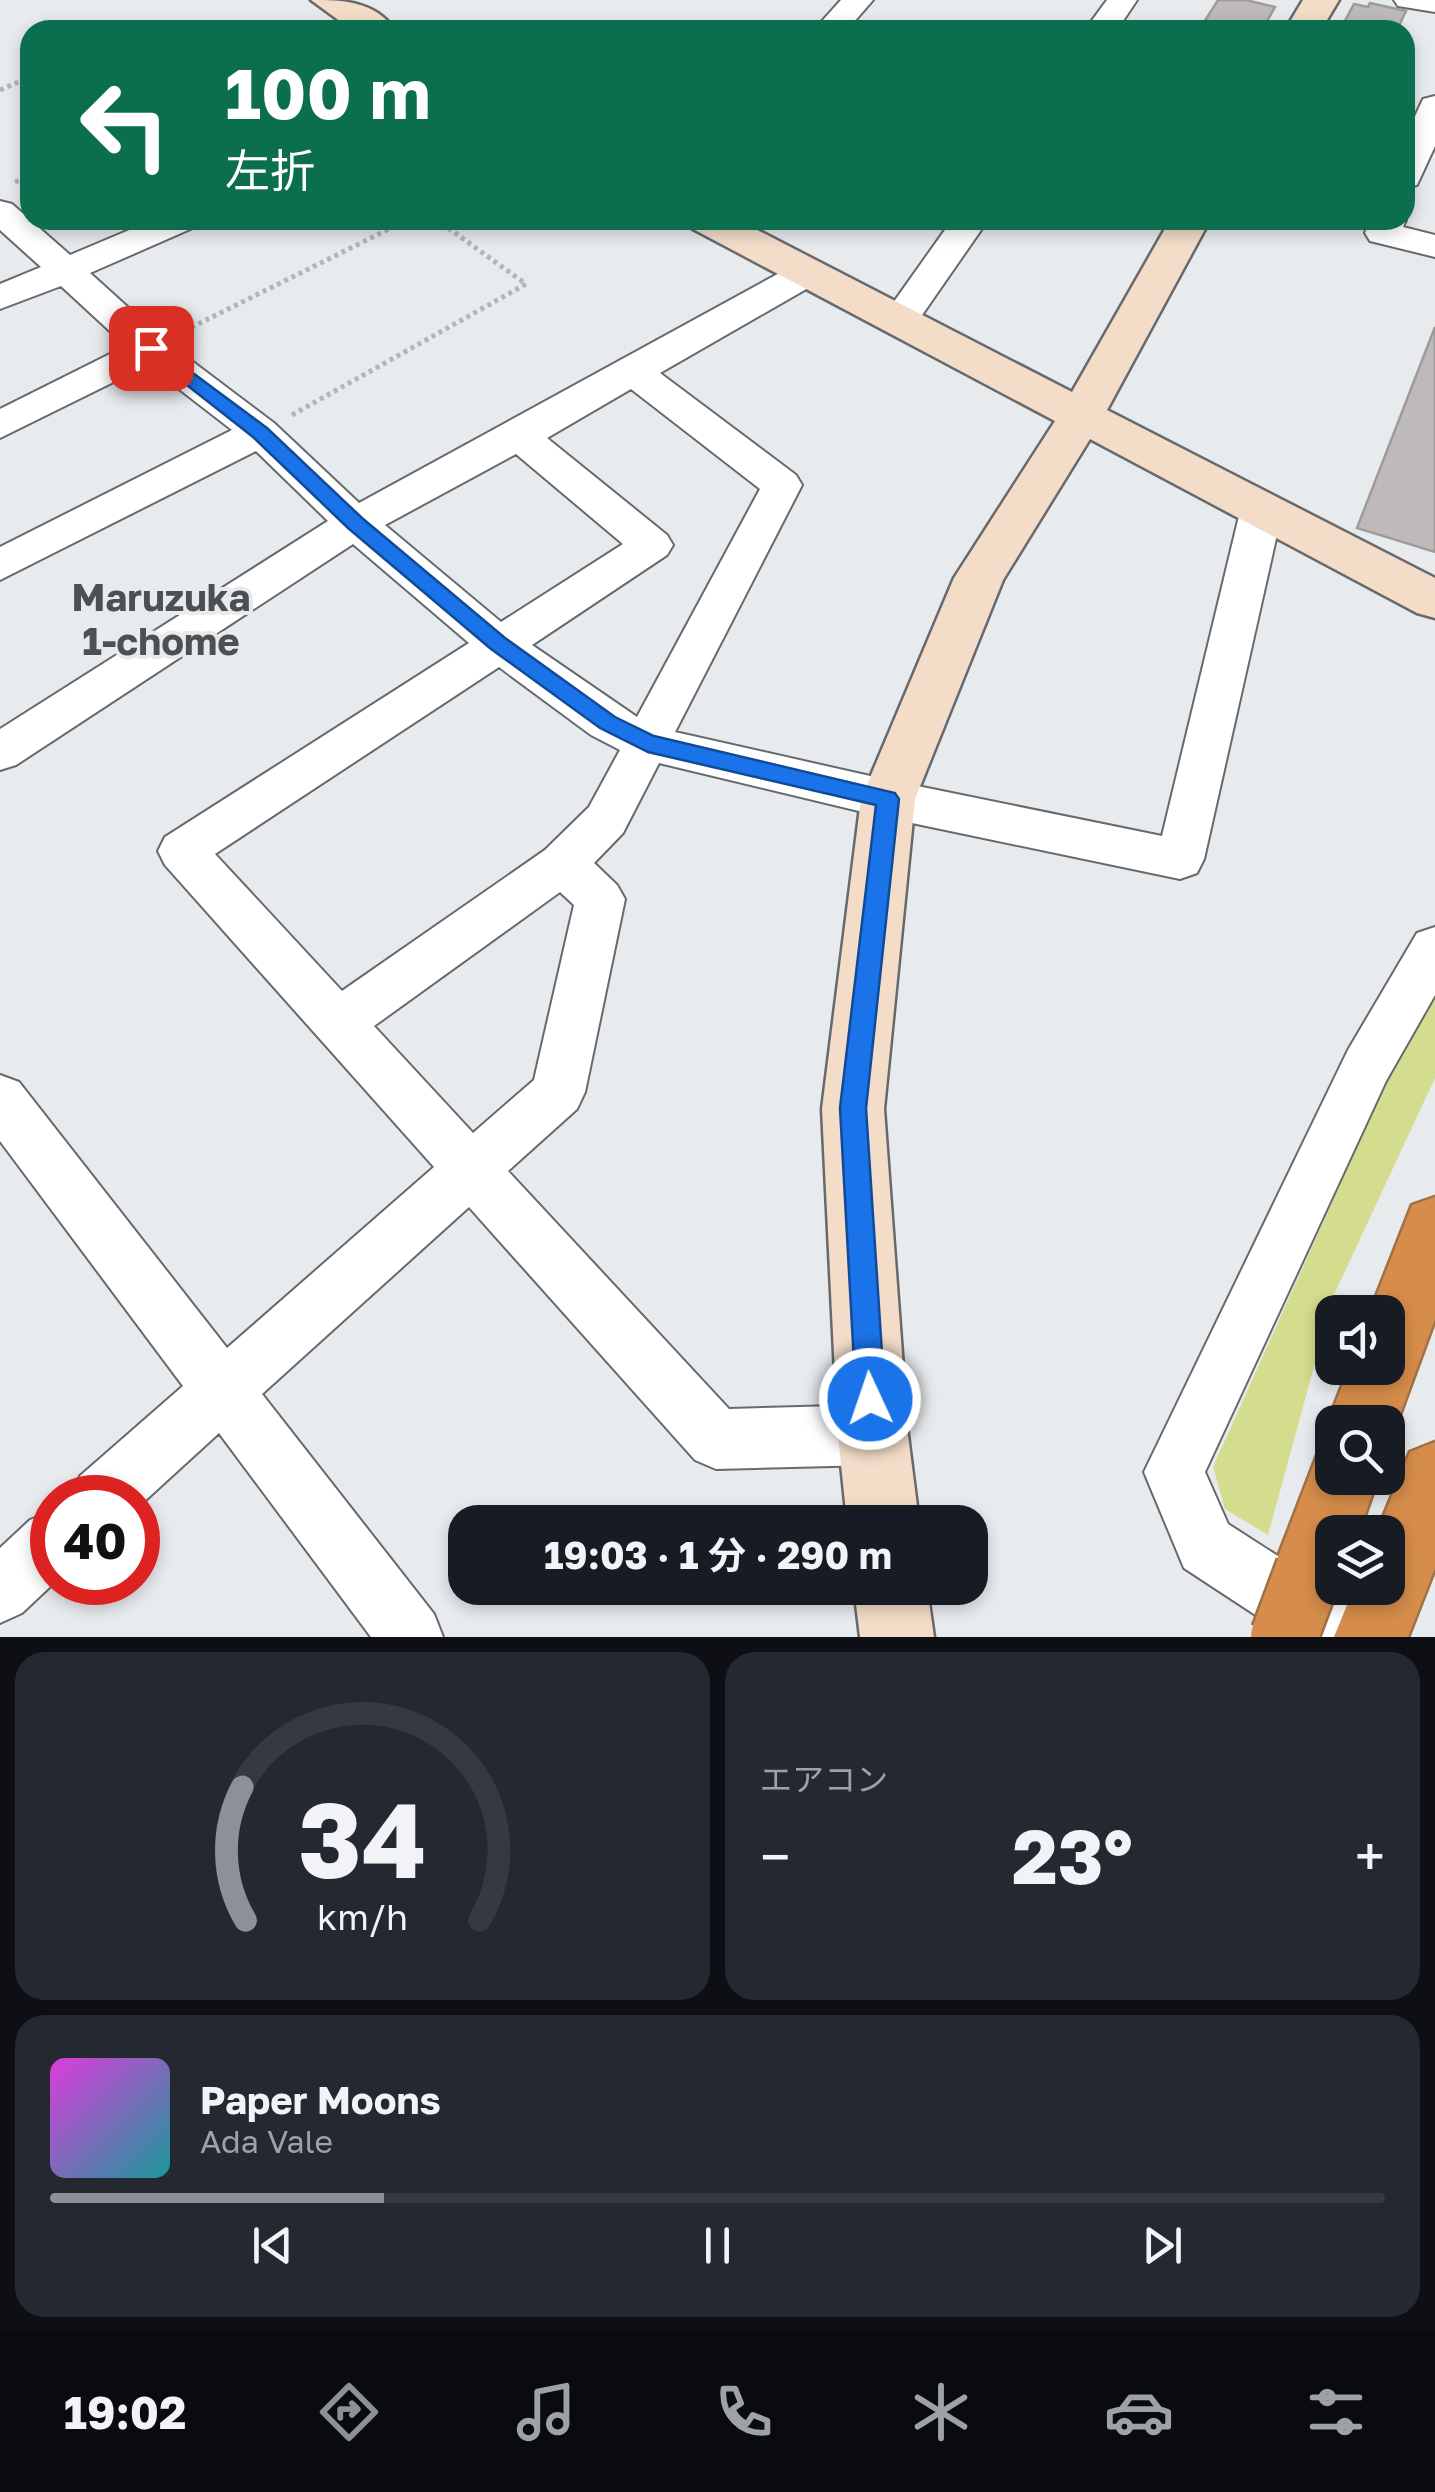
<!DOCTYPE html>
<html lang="ja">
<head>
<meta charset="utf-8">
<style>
	:root { --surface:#171b24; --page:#242831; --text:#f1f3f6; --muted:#9ea1a6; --line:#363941; --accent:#8c9099 }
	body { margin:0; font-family:"Golos Text","Noto Sans JP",sans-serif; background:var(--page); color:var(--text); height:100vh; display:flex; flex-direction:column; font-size:38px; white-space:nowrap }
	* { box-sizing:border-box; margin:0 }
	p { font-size:32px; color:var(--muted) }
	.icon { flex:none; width:55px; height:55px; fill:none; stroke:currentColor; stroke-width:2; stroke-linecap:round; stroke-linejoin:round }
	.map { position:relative; height:1637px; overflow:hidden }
	.panel { display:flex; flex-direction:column; gap:15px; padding:15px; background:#0d0f14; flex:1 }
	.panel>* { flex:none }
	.banner { position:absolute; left:20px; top:20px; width:1395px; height:210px; border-radius:30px; box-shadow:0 5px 15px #0003; background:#0b6e4f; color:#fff; overflow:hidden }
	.tools { position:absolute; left:1315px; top:1295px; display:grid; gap:20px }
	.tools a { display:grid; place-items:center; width:90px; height:90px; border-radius:20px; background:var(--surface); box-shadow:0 5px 15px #0003; font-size:50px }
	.speed { position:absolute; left:30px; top:1475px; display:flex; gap:20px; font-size:50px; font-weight:700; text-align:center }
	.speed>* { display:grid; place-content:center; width:130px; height:130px; border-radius:50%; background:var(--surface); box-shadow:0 5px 15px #0003; line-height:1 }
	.speed .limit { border:15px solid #d22; background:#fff; color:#111 }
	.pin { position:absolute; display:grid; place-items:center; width:85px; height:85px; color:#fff; margin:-42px; border-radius:20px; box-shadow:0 5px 15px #0006 }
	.me { position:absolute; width:110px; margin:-55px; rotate:357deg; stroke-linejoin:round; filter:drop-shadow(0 0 8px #0008) }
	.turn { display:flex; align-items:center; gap:35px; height:210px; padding:0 40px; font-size:45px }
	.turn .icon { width:130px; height:130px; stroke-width:2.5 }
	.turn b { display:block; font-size:70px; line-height:85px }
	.big { font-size:75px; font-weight:700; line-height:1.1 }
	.panel .card { flex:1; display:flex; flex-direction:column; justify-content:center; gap:15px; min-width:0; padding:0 35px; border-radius:30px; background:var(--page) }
	.panel .dial { align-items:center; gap:0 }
	.dial svg { height:260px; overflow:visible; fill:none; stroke:var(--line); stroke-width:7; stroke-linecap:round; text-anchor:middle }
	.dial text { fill:var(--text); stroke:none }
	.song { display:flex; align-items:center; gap:30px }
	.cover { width:120px; height:120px; border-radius:15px; background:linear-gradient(135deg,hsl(300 70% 55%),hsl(180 70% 35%)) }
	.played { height:10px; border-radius:5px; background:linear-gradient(90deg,var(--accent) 25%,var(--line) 25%) }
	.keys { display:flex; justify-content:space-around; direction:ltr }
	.heat { display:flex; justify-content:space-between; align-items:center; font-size:55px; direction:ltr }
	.panel .tiles { flex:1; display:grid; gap:15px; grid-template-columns:1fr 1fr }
	.card:last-child { grid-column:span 2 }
	.trip { position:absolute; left:448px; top:1505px; width:540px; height:100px; border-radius:30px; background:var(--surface); box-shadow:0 5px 15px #0003; font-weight:700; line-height:100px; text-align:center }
	.dock { display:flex; height:160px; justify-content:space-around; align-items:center; background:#090b0e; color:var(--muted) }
	.dock .icon { width:70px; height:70px }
	.dock .on { color:var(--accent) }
	.dock b { font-size:45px; color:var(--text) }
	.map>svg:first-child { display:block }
</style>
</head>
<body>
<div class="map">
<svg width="1435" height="1637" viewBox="0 0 1435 1637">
	<rect width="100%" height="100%" fill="#e8ebee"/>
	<path fill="#d4dc8d" d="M 1435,988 L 1435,1078 L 1333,1297 L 1268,1535 L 1225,1509 L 1213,1467 L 1408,1034 Z"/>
	<path fill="#bebab9" stroke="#9f9b9a" stroke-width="2.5" d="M 1218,0 L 1246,0 L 1275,7 L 1262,30 L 1199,30 Z
		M 1370,3 L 1406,11 L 1397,30 L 1340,30 L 1354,4 L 1368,7 Z
		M 1435,327 L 1435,552 L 1357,528 Z"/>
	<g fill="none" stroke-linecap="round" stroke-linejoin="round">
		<g stroke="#67696c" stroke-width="4">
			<path id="street" d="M 841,0 L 873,0 L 847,30 L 814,30 Z
				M 1107,0 L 1137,0 L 1117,30 L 1085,30 Z
				M 1394,0 L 1435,0 L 1435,12 L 1398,6 Z
				M 1435,96 L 1435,146 L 1417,185 L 1405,188 L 1405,138 L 1423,99 Z
				M 0,201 L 12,204 L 70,255 L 153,220 L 201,220 L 195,227 L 90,273 L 164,340 L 274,423 L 359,503 L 796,264 L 809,261 L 822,264 L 827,272 L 822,280 L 660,373 L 796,475 L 802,485 L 675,732 L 888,780 L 1162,836 L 1240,512 L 1246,502 L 1261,498 L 1276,502 L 1282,512 L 1204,859 L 1197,873 L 1180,879 L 888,818 L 659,763 L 623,833 L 594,863 L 617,885 L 625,899 L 585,1092 L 577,1109 L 508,1171 L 729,1409 L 873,1405 L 894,1414 L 903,1435 L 894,1456 L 873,1465 L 716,1469 L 695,1460 L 469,1207 L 262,1394 L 434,1614 L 443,1637 L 371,1637 L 219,1433 L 138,1507 L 138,1498 L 71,1498 L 80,1476 L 183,1386 L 0,1141 L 0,1075 L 19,1082 L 227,1348 L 434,1167 L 165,865 L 158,851 L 165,837 L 469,643 L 353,544 L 16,765 L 0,770 L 0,729 L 328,521 L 256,451 L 0,580 L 0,547 L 232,430 L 148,365 L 0,438 L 0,409 L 126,346 L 61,286 L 0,309 L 0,284 L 41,267 L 0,230 ZM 631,389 L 760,489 L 637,717 L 532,645 L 667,555 L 673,545 L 667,535 L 547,438 ZM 516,454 L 623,544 L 501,622 L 385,525 ZM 499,667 L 591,735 L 620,750 L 589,807 L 545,850 L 342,991 L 215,854 ZM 560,892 L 574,905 L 534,1080 L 473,1133 L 374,1026 Z
				M 1405,219 L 1406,220 L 1403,227 L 1435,235 L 1435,257 L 1370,241 L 1365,233 L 1370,220 Z
				M 952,220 L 988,220 L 913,328 L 900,332 L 887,328 L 881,320 Z
				M 1435,927 L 1435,995 L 1386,1081 L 1205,1472 L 1228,1524 L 1326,1587 L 1379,1614 L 1388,1637 L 1289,1637 L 1184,1568 L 1144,1472 L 1348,1050 L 1417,933 Z
				M 52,1511 L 55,1582 L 22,1613 L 0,1623 L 0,1548 L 30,1520 Z"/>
		</g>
		<g stroke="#67696c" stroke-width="5">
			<path id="secondary" d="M 311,0 C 343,0 375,1 395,30 L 352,30 Z
				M 1303,0 L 1339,0 L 1321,30 L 1285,30 Z
				M 687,220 L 738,220 L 1072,392 L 1170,220 L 1210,220 L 1107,410 L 1435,578 L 1435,618 L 1417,613 L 1090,439 L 1003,580 L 915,799 L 884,1109 L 908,1435 L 919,1522 L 847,1522 L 838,1435 L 822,1109 L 861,799 L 954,578 L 1055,421 L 693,229 Z
				M 854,1588 L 927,1588 L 934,1637 L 860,1637 Z"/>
		</g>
		<g stroke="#a07146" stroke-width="5">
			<path id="highway" d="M 1435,1197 L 1435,1319 L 1388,1447 L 1388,1422 L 1332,1422 L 1332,1432 L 1328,1422 L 1349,1368 L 1388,1368 L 1388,1312 L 1370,1312 L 1412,1205 Z
				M 1435,1442 L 1435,1568 L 1408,1637 L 1334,1637 L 1354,1588 L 1388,1588 L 1388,1532 L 1377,1532 L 1410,1452 Z
				M 1332,1447 L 1332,1478 L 1378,1478 L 1359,1532 L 1332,1532 L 1332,1588 L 1338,1588 L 1335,1596 L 1309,1606 L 1283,1596 L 1273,1570 L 1318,1453 Z"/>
		</g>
		<path stroke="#b3b5b8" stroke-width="5" stroke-dasharray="4 4" stroke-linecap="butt" d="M 0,90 L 30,77
			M 15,182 L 30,176
			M 1128,220 L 1147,225
			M 1334,220 L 1348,224
			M 184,331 L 407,220
			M 292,415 L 526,284 L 437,220"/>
		<use href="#street" fill="#fff" fill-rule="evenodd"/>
		<use href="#secondary" fill="#f3ddc9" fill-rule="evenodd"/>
		<use href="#highway" fill="#d68d4b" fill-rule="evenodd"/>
		<g stroke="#a07146" stroke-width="71" stroke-linecap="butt">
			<path id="highway-bridge" d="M 1284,1637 L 1309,1570"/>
		</g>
		<use href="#highway-bridge" stroke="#d68d4b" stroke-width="66"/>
	</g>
	<path fill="#1a73e8" stroke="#114b97" stroke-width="2.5" d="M 151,342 L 267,428 L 362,518 L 505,638 L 615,717 L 654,736 L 895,793 L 899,799 L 866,1108 L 885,1399 L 881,1409 L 870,1413 L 860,1409 L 856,1399 L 840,1108 L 876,805 L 648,752 L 600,728 L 491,649 L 348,528 L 253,437 L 145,352 L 142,348 Z"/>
	<g text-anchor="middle" stroke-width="8" stroke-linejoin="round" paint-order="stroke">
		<g font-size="38" font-weight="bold" fill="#4d5052" stroke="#e8ebee">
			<text x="161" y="611">Maruzuka<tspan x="161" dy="44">1-chome</tspan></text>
		</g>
	</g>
</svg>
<div class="tools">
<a><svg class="icon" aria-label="sound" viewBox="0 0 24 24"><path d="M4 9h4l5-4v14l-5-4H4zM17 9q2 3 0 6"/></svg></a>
<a><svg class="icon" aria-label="search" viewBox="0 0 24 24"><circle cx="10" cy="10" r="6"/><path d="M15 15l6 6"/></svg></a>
<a><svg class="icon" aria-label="layers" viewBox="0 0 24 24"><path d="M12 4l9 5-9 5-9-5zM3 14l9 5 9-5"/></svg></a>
</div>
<div class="speed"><div class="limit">40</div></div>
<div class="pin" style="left:151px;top:348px;background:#d93025"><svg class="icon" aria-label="arrive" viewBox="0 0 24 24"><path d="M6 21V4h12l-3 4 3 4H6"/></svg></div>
<svg class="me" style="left:870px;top:1399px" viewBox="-20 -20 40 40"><circle r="17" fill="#1a73e8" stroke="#fff" stroke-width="3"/><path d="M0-11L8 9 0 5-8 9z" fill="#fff"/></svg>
<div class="trip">19:03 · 1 分 · 290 m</div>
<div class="banner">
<div class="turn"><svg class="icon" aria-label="left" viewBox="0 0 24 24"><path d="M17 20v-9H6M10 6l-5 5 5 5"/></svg><div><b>100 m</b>左折</div></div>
</div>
</div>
<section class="panel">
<div class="tiles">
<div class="card dial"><svg viewBox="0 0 100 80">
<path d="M14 69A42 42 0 1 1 86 69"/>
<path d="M14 69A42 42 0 0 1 13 28" stroke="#8c9099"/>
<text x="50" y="56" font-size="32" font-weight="700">34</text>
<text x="50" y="72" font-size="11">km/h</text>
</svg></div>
<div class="card"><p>エアコン</p>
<div class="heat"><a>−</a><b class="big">23°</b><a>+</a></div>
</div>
<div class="card">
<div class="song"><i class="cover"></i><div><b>Paper Moons</b><p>Ada Vale</p></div></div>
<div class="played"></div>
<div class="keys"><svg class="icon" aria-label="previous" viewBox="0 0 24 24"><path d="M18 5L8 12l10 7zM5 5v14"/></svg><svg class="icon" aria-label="pause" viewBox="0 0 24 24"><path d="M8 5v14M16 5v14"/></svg><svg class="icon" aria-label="next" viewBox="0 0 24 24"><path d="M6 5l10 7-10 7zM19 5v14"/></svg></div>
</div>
</div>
</section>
<nav class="dock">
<b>19:02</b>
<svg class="icon on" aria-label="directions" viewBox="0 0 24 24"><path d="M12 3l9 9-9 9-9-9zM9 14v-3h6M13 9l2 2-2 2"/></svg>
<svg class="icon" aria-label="music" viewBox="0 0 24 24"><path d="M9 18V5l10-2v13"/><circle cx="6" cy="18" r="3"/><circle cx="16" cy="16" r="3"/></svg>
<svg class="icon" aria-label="phone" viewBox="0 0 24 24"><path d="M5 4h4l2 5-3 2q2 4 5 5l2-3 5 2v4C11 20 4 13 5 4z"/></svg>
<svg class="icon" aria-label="climate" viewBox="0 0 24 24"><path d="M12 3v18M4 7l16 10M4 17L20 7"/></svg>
<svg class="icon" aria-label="car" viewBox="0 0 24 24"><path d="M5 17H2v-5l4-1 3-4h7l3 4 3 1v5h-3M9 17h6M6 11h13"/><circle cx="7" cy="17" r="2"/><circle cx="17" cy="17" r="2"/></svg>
<svg class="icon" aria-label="filters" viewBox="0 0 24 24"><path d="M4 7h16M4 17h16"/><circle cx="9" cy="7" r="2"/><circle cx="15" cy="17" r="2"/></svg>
</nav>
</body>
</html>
